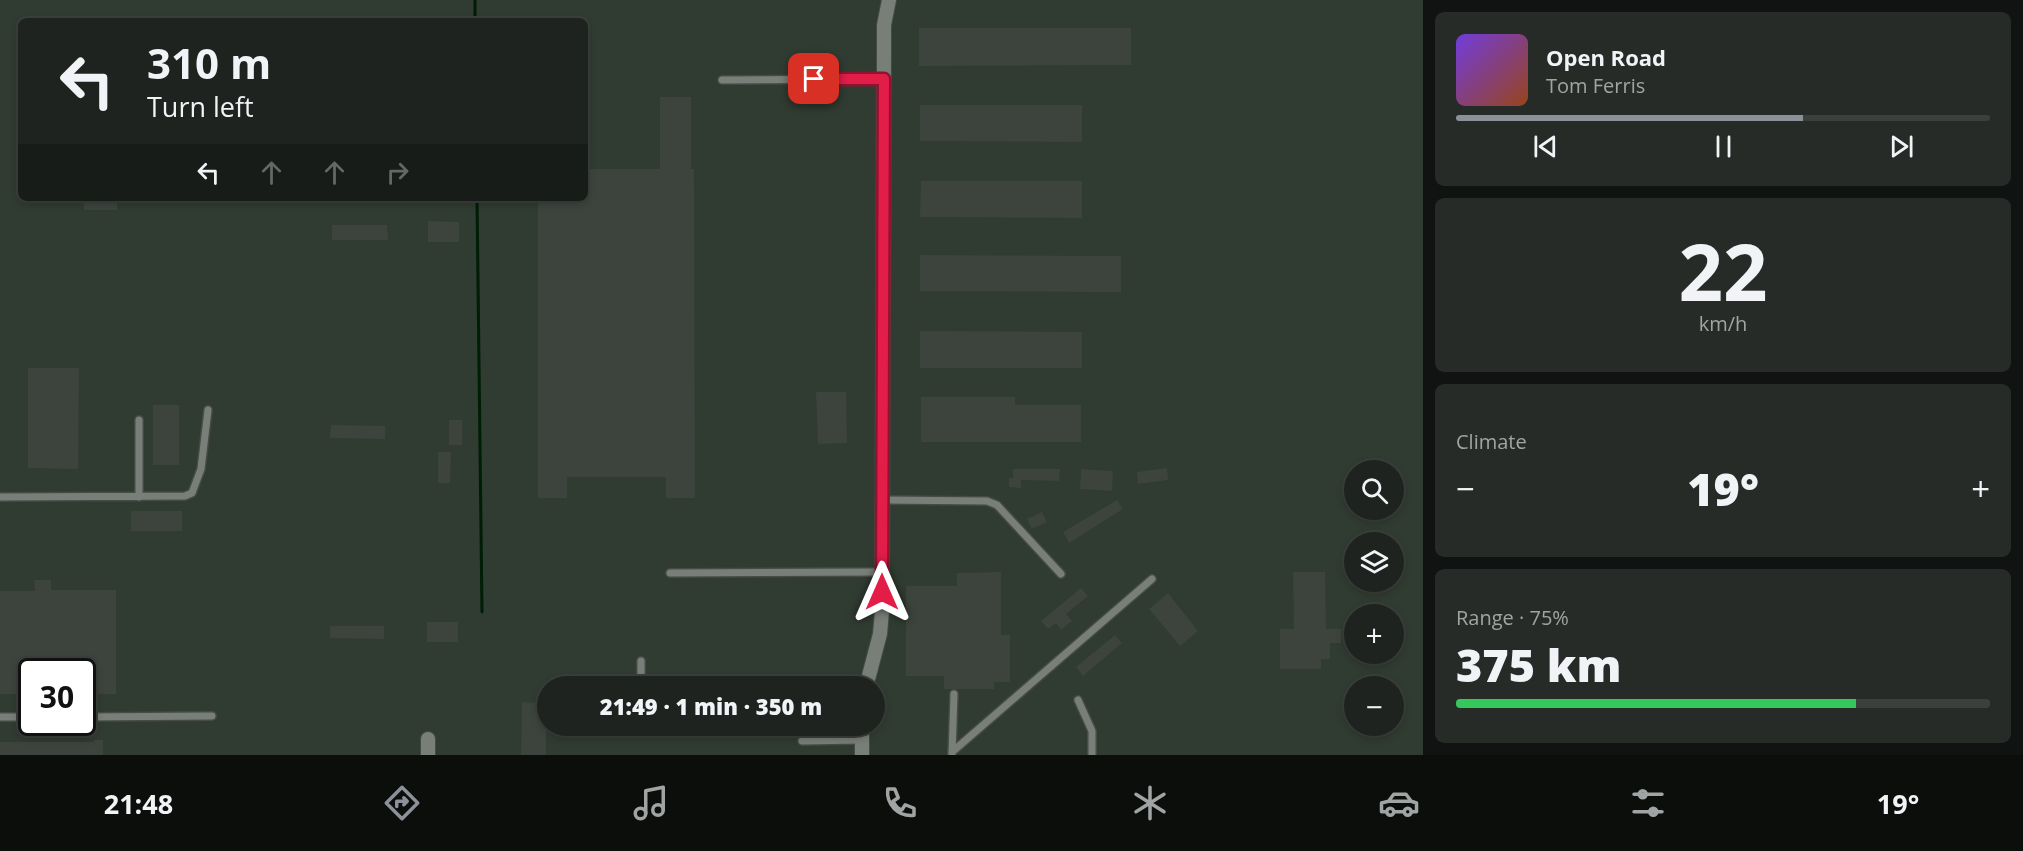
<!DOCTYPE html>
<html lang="en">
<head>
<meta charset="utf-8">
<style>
	:root { --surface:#1e231f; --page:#262b28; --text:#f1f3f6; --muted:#a1a4a4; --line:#3c403d; --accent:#8c9099 }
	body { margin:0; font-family:"Open Sans",sans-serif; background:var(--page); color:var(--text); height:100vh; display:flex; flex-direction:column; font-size:22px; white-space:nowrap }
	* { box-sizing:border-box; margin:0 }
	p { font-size:20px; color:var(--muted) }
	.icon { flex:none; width:33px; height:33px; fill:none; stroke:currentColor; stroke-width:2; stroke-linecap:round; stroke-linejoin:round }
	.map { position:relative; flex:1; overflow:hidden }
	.sheet { display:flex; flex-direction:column; gap:12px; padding:12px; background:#101311; width:600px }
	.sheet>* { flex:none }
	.top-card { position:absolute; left:18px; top:18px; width:570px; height:183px; border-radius:9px; box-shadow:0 3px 9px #0003,0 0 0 2px var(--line); background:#1e231f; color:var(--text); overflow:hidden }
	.fabs { position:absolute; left:1344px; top:460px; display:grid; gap:12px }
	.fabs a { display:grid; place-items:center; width:60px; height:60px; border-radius:50%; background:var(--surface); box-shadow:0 3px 9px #0003,0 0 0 2px var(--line); font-size:30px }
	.speed { position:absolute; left:18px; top:658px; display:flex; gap:12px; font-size:30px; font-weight:700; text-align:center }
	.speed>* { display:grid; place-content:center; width:78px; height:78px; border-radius:50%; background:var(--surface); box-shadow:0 3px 9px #0003,0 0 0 2px var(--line); line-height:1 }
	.speed .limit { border:3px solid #111; border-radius:9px; background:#fff; color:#111 }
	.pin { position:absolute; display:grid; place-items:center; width:51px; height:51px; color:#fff; margin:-26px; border-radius:12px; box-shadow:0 3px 9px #0006 }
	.me { position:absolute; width:66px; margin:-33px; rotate:0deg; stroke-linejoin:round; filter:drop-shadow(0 0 4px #0008) }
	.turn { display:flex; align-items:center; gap:21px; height:126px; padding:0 30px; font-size:27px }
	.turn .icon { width:78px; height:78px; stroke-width:2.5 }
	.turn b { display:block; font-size:42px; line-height:51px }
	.lanes { display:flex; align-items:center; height:57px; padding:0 30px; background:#0003; justify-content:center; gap:30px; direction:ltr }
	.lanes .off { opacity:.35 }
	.big { font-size:45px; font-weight:800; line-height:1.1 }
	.sheet .tile { flex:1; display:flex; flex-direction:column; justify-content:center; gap:9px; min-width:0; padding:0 21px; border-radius:9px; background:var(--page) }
	.sheet .dial { align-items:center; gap:0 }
	.dial b { font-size:78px; line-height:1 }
	.song { display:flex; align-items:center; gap:18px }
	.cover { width:72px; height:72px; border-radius:9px; background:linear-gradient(135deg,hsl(260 70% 55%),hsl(20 70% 35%)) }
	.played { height:6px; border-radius:3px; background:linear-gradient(90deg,var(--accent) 65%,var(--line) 65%) }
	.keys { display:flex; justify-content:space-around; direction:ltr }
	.heat { display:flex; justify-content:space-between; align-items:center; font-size:33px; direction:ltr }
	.charge { height:9px; border-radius:4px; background:linear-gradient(90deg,#34c759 75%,var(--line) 0) }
	.trip { position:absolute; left:537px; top:676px; width:348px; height:60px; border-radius:30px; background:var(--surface); box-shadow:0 3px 9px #0003,0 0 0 2px var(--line); font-weight:800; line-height:60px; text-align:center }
	.tab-bar { display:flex; height:96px; justify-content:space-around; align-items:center; background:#0c0e0c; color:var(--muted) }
	.tab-bar .icon { width:42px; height:42px }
	.tab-bar .selected { color:var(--accent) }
	.tab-bar b { font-size:27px; color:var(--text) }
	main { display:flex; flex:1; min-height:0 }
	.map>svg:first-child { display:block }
</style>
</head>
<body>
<main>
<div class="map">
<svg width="1423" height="755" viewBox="0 0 1423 755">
	<rect width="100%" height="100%" fill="#282f29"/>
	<path fill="#303b31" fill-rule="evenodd" d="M 0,0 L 1423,0 L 1423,755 L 0,755 ZM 21,21 L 585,21 L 585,198 L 21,198 ZM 1354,471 L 1394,471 L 1394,510 L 1354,510 ZM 1354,543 L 1394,543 L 1394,582 L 1354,582 ZM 1354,615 L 1394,615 L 1394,654 L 1354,654 ZM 32,672 L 82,672 L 82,723 L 32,723 ZM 548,687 L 874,687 L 874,726 L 548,726 ZM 1354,687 L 1394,687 L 1394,726 L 1354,726 Z"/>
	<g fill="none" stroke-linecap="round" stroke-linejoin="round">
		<path stroke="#001d05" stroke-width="3" d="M 475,0 L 475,21
			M 477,198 L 482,612"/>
	</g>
	<path fill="#3c443d" d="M 919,28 L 1131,28 L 1131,65 L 919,66 Z
		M 660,97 L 691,97 L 691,169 L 694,169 L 695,498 L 666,498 L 666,477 L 567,477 L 567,498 L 538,498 L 538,198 L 585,198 L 585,169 L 660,169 Z
		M 920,105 L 1082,105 L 1082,142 L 920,141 Z
		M 921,181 L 1082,181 L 1082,218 L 920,217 Z
		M 84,198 L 117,198 L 117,210 L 84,210 Z
		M 428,221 L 459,222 L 459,242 L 428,242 Z
		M 332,225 L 387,225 L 388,240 L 332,240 Z
		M 920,255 L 1121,256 L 1121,292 L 920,291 Z
		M 920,331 L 1082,332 L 1082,368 L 920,368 Z
		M 28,368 L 79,368 L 78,469 L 28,468 Z
		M 816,392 L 846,392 L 847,443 L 818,444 Z
		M 921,397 L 1015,397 L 1015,405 L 1081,405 L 1081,442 L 921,442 Z
		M 153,405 L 179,405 L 179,465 L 153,465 Z
		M 449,420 L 462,420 L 462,445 L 449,445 Z
		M 331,425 L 385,426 L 385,439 L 330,438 Z
		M 438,452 L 451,452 L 450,483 L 438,483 Z
		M 1167,468 L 1168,480 L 1138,484 L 1137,472 Z
		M 1013,469 L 1060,469 L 1059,481 L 1021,480 L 1021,488 L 1009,487 L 1009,478 L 1013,478 Z
		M 1081,469 L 1113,471 L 1112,491 L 1080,489 Z
		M 1117,500 L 1123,509 L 1069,543 L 1063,532 Z
		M 131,511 L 182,511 L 182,531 L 131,531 Z
		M 1042,512 L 1047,522 L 1032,529 L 1027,519 Z
		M 1001,572 L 1001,635 L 1010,635 L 1010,682 L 994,682 L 994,689 L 944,689 L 944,676 L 906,676 L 906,586 L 957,586 L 957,573 Z
		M 1293,572 L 1325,572 L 1326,629 L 1341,629 L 1341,643 L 1330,643 L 1330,659 L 1321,659 L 1321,669 L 1280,669 L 1280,629 L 1294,629 Z
		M 34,580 L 51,580 L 51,590 L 116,590 L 116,694 L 82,694 L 82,672 L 32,672 L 32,694 L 0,694 L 0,591 L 35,591 Z
		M 1081,588 L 1088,596 L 1066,614 L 1072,621 L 1061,630 L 1056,623 L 1048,629 L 1041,621 Z
		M 1168,593 L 1198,631 L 1180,646 L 1149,609 Z
		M 427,622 L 458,622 L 458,642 L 427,642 Z
		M 330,626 L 384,626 L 384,639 L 330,638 Z
		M 1115,635 L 1122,643 L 1083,676 L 1076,667 Z
		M 522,702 L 546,703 L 546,755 L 521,755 Z
		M 94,740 L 103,740 L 103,755 L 0,755 L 0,742 L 94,742 Z"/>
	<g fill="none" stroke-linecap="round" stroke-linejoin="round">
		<g stroke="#464b46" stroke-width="10">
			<path id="lane" d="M 722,80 L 884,79
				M 0,497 L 185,496 L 192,493 L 201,469 L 208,410
				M 139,497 L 139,420
				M 883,500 L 987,501 L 997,505 L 1061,574
				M 670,573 L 882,572
				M 641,661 L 641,687 L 866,687
				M 1078,700 L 1092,731 L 1092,755
				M 0,717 L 32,717
				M 82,717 L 212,716
				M 802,741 L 862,740
				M 952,752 L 1152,579
				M 952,754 L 954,694"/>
		</g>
		<g stroke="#464b46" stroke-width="16">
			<path id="street" d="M 866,687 L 880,634 L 882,611 L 884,50 L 884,25 L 889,0
				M 862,726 L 862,755
				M 428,739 L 428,755"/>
		</g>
		<use href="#lane" stroke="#777f78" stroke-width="7"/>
		<use href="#street" stroke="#777f78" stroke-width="14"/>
	</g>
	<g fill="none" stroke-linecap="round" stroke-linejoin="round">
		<g stroke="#92132f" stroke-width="15">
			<path id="route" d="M 814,79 L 884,79 L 882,592"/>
		</g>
		<use href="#route" stroke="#e11d48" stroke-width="10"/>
	</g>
</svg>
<div class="fabs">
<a><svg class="icon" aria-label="search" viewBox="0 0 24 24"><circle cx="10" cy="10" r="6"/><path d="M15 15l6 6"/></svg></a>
<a><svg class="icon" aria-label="layers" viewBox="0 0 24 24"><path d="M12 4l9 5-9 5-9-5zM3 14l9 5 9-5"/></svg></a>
<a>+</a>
<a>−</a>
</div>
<div class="speed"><div class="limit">30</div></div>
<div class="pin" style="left:814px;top:79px;background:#d93025"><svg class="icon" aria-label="arrive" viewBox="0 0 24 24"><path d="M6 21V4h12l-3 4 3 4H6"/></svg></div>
<svg class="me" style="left:882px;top:592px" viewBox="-20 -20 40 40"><path d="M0-17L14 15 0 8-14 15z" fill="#e11d48" stroke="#fff" stroke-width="4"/></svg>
<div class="trip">21:49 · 1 min · 350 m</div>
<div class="top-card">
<div class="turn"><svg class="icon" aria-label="left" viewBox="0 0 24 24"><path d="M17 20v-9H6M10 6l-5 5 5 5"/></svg><div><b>310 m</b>Turn left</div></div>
<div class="lanes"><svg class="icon" aria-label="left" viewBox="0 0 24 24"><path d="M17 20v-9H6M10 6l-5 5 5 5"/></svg><svg class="icon off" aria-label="ahead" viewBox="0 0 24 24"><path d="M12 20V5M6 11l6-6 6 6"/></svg><svg class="icon off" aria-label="ahead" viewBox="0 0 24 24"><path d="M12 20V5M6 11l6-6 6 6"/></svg><svg class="icon off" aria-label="right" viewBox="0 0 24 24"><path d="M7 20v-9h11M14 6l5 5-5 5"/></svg></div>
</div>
</div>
<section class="sheet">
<div class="tile">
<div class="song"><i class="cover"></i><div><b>Open Road</b><p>Tom Ferris</p></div></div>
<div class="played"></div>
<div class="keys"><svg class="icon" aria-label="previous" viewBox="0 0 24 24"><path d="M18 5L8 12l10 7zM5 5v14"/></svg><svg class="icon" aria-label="pause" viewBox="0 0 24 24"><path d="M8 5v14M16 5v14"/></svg><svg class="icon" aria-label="next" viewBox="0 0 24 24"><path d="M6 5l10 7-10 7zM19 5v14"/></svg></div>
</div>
<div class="tile dial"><b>22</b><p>km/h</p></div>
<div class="tile"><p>Climate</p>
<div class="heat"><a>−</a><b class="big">19°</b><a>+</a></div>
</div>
<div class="tile"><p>Range · 75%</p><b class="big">375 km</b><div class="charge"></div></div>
</section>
</main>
<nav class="tab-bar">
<b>21:48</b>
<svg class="icon selected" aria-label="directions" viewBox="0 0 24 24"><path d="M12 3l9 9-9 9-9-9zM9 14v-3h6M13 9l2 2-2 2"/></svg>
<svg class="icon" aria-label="music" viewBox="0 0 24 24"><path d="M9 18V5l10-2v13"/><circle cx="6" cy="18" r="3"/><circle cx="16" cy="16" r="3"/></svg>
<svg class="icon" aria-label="phone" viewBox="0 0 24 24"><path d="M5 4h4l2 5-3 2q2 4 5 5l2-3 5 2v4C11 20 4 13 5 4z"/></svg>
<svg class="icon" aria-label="climate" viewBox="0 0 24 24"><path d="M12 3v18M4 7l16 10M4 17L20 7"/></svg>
<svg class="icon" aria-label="car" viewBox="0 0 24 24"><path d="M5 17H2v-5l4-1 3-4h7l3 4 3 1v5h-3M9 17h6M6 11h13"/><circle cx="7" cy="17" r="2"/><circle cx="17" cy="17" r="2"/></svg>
<svg class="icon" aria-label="filters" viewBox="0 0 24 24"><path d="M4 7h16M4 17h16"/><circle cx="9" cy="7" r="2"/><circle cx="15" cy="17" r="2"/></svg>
<b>19°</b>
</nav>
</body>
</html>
